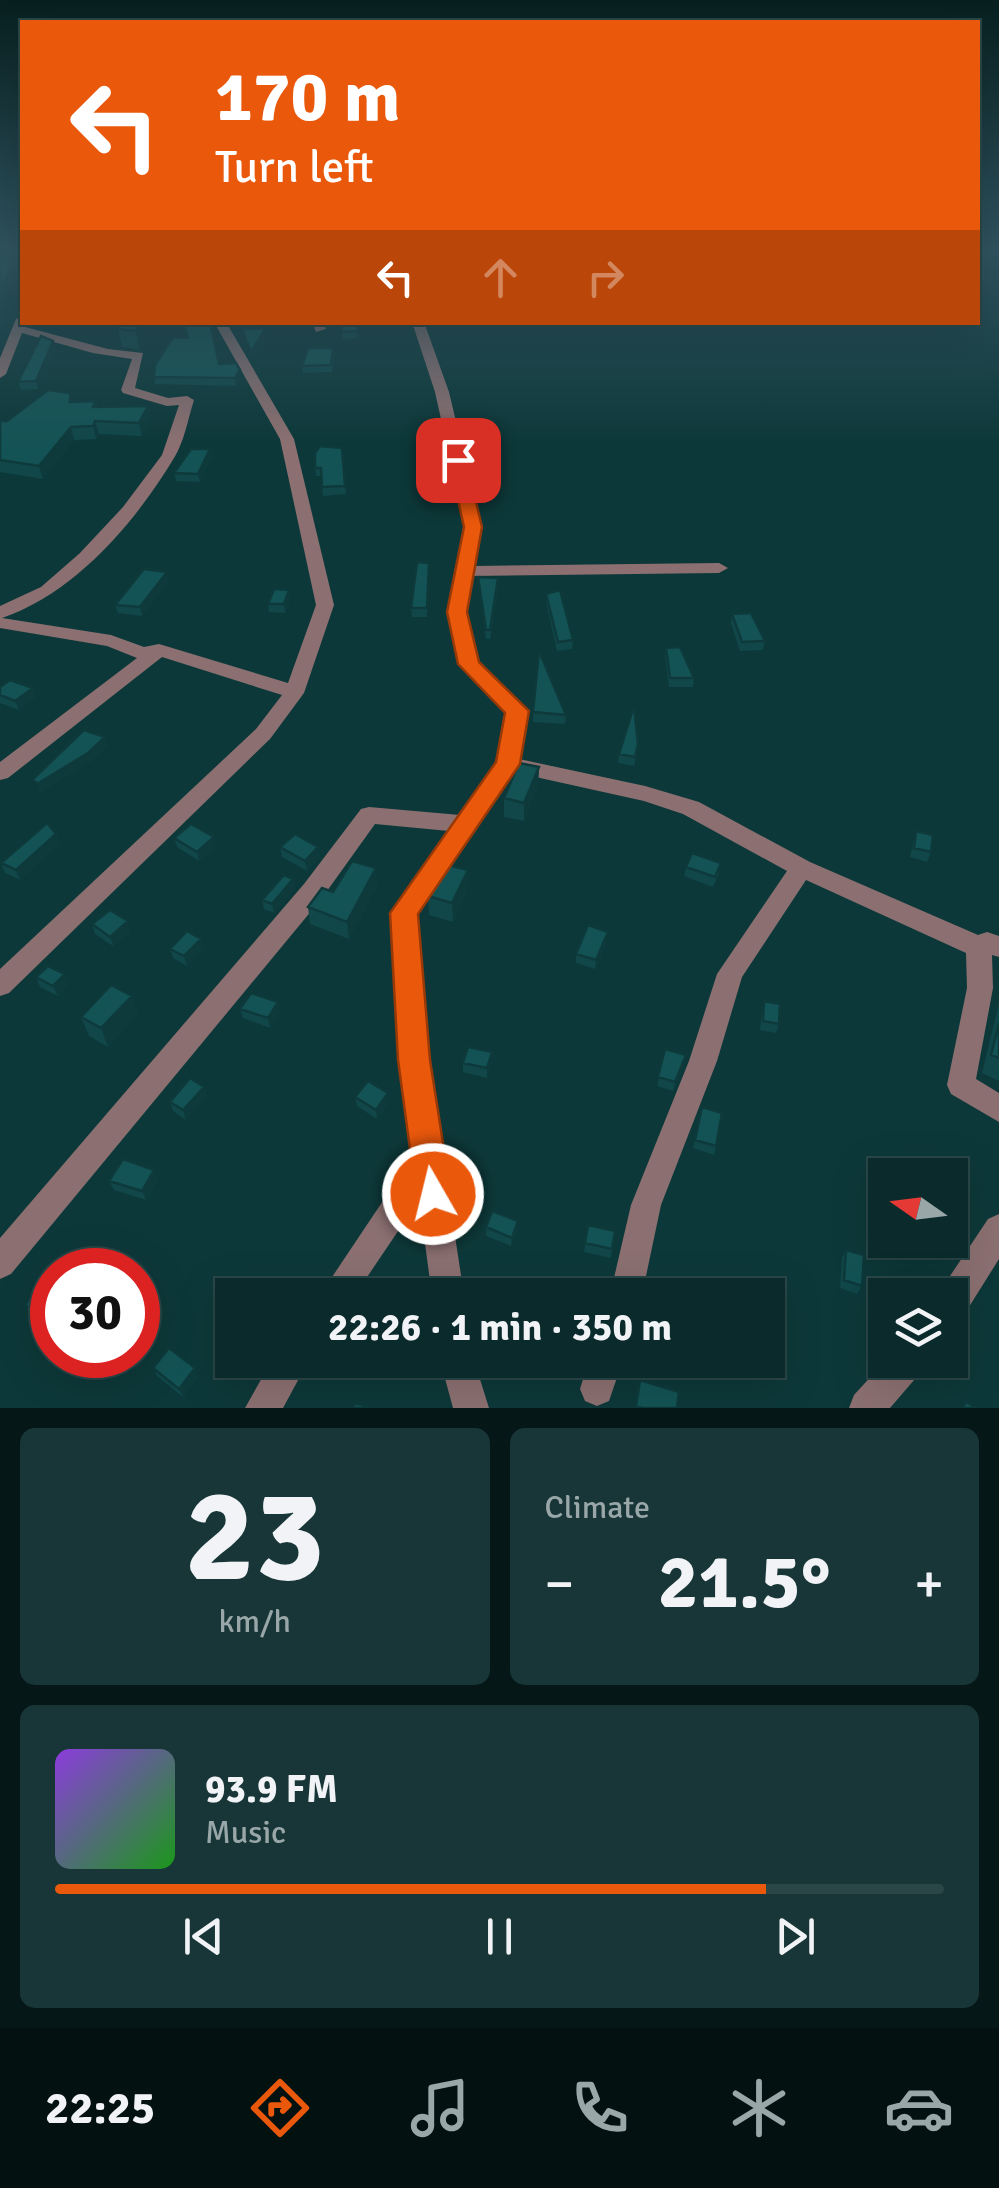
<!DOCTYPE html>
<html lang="en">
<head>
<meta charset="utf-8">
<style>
	:root { --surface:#0a2a2b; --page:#183637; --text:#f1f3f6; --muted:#99a7a9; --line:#2a4647; --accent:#ea580c }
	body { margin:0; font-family:Signika,sans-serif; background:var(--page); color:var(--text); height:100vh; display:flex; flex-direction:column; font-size:38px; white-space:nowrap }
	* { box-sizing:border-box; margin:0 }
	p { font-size:32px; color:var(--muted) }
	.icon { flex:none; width:55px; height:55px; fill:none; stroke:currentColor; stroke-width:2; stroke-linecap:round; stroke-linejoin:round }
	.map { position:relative; height:1408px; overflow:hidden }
	.drawer { display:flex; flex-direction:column; gap:20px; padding:20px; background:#061718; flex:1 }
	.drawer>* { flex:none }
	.top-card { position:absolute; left:20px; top:20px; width:960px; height:305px; border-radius:0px; box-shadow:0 10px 40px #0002,0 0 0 2px var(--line); background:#ea580c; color:#fff; overflow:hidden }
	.needle { width:65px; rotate:284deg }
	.controls { position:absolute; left:868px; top:1158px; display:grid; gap:20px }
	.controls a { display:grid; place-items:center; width:100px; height:100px; border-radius:0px; background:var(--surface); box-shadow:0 10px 40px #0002,0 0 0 2px var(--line); font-size:50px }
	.speed { position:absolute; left:30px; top:1248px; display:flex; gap:20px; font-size:50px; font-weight:700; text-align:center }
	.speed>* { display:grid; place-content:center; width:130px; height:130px; border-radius:50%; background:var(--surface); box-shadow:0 10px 40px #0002,0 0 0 2px var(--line); line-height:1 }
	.speed .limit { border:15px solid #d22; background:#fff; color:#111 }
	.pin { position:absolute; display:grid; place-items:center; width:85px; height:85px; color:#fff; margin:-42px; border-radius:20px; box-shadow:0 5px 15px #0006 }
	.me { position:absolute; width:110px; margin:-55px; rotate:352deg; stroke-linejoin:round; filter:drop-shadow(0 0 8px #0008) }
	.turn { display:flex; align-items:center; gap:35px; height:210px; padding:0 30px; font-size:45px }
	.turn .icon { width:130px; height:130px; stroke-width:2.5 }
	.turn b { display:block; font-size:70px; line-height:85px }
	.lanes { display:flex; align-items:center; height:95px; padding:0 30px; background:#0003; justify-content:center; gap:50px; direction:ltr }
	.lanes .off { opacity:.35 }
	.big { font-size:75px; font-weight:800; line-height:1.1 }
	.drawer .card { flex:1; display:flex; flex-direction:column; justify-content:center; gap:15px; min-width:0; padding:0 35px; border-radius:15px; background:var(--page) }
	.drawer .dial { align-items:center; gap:0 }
	.dial b { font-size:130px; line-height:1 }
	.song { display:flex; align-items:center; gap:30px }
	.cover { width:120px; height:120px; border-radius:15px; background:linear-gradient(135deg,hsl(270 70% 55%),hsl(120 70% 35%)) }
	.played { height:10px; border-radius:5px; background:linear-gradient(90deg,var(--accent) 80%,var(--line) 80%) }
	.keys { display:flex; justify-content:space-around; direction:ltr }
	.heat { display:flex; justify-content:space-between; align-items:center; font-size:55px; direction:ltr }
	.drawer .tiles { flex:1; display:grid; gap:20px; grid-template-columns:1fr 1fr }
	.card:last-child { grid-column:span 2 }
	.trip { position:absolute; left:215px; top:1278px; width:570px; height:100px; border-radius:0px; background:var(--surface); box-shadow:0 10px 40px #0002,0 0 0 2px var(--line); font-weight:800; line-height:100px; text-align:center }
	.tab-bar { display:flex; height:160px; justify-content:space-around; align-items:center; background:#041111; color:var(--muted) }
	.tab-bar .icon { width:70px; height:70px }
	.tab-bar .selected { color:var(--accent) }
	.tab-bar b { font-size:45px; color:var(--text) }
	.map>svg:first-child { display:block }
</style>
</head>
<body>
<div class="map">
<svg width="999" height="1408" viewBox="0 0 999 1408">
	<rect width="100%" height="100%" fill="#0d3839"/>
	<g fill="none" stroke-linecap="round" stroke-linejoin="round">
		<path fill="#8c7071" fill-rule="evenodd" d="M 22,316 L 22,322 L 26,322 L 25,327 L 108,349 L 143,353 L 135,388 L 168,398 L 187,396 L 194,400 C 188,419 184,442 174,458 C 135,523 75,593 2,618 L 111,635 L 144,647 L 159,644 L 288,683 L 316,605 L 280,439 L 214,322 L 226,322 L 294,439 L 334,605 L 304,693 L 270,739 L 9,993 L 0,996 L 0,969 L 256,729 L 282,695 L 162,657 L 8,778 L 0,780 L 0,762 L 137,658 L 107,646 L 0,628 L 0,606 L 41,587 L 80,553 L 123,507 L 162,455 L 179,405 L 167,406 L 123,393 L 121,390 L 132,359 L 93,353 L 22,333 L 6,374 L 0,378 L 0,358 L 16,319 Z
			M 312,322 L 324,322 L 326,329 L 316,332 Z
			M 412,322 L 424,322 L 449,392 L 481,527 L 474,566 L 719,563 L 728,568 L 719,573 L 472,576 L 466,612 L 478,662 L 527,711 L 519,759 L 645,786 L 699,802 L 810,862 L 978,935 L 987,932 L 999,936 L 999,957 L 992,955 L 993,988 L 976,1079 L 999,1093 L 999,1122 L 951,1094 L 947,1085 L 967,988 L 966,953 L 806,880 L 742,977 L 717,1061 L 661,1205 L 642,1295 L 610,1295 L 631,1205 L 689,1061 L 717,974 L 787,871 L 683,814 L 644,801 L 513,772 L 416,914 L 428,1059 L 464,1295 L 432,1295 L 419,1200 L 355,1295 L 320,1295 L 413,1156 L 400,1059 L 392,913 L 449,831 L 375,824 L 322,898 L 11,1274 L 0,1279 L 0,1238 L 304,884 L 361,809 L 369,807 L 460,815 L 498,763 L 507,712 L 459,664 L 448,612 L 465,527 L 435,392 Z
			M 999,1214 L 999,1259 L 962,1318 L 950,1323 L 950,1295 L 938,1294 L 988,1219 Z
			M 272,1360 L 309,1360 L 283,1408 L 245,1408 Z
			M 440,1360 L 474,1360 L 489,1408 L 453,1408 Z
			M 589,1360 L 623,1360 L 609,1401 L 597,1406 L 585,1401 L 580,1389 Z
			M 886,1360 L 926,1360 L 921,1372 L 890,1408 L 849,1408 L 854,1395 Z"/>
	</g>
	<path fill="#114749" d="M 119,322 L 145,322 L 139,349 L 122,347 L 118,329 Z
		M 341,322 L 357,322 L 358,338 L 343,339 Z
		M 184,326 L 219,364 L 240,370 L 241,378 L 236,386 L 155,384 L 154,377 L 187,338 Z
		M 55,348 L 38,389 L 21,390 L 18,382 Z
		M 334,355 L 332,372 L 303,373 L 302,366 Z
		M 96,401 L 97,407 L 148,406 L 150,419 L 142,436 L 99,434 L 96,439 L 74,440 L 43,479 L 0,472 L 0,421 L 7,421 L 72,402 Z
		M 342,448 L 346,494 L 323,496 L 321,476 L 316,476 L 315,468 Z
		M 210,449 L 212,457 L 200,482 L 176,481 L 174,473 Z
		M 429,563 L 427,617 L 412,617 L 411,608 Z
		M 478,577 L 498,587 L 490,639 L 486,639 Z
		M 169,580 L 142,616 L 118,613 L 115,605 Z
		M 546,594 L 573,640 L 572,649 L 557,651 L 546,602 Z
		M 291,598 L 285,613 L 269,612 L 268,604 Z
		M 732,614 L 765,641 L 763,650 L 740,651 L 731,623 Z
		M 666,648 L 694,678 L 693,687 L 669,687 L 665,657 Z
		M 0,687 L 33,688 L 36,697 L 19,710 L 0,703 Z
		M 533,712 L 566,715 L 565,724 L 533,722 Z
		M 637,753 L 634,766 L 618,763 L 619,754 Z
		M 539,767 L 538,785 L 524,821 L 504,817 L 504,798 Z
		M 916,831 L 931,852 L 927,862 L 910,857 Z
		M 56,834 L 60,843 L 20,880 L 5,873 L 1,863 Z
		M 174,838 L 216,847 L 199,861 L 177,847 Z
		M 280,847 L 318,847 L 320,857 L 307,871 L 282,857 Z
		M 686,867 L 719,873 L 713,887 L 684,876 Z
		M 293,879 L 295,889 L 274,913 L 264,909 L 262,900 Z
		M 378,884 L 349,939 L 310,924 L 308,907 L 333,892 Z
		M 468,889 L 453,922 L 429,915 L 428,896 Z
		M 92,924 L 131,931 L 113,946 L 95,934 Z
		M 201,939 L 204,948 L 187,966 L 173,958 L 170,949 Z
		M 607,941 L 595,969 L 576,963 L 576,954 Z
		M 65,974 L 69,984 L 58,996 L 40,987 L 36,977 Z
		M 132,996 L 138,1014 L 108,1047 L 89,1036 L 81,1017 Z
		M 764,1001 L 779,1024 L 776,1033 L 760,1030 L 762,1011 Z
		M 999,1003 L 999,1081 L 982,1073 Z
		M 240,1009 L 280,1012 L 270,1028 L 243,1018 Z
		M 665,1049 L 684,1064 L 673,1091 L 657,1086 Z
		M 492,1062 L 487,1078 L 463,1072 L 463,1063 Z
		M 204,1087 L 207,1096 L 186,1120 L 173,1111 L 170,1102 Z
		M 355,1097 L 389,1103 L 377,1119 L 357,1106 Z
		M 702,1107 L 716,1146 L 714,1155 L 693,1148 Z
		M 158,1179 L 146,1200 L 114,1190 L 109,1181 Z
		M 884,1217 L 885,1240 L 911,1240 L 910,1248 L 905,1256 L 876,1242 Z
		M 588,1225 L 615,1231 L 611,1258 L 584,1252 Z
		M 486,1227 L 518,1230 L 511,1246 L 486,1236 Z
		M 846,1250 L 862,1286 L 857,1294 L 840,1288 L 842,1258 Z
		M 52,1282 L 52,1324 L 31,1313 L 25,1305 Z
		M 232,1306 L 232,1345 L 216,1334 L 212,1326 Z
		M 554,1360 L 585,1360 L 580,1375 Z
		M 625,1360 L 637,1360 L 634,1377 L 622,1373 Z
		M 153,1368 L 198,1376 L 183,1397 L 157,1376 Z"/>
	<path fill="#0e3a3c" d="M 16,257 L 19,268 L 0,311 L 0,291 Z
		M 1,310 L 4,322 L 0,333 L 0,312 Z
		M 138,322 L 145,322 L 139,349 L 136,331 Z
		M 266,328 L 267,335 L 252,360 L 251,352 Z
		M 53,341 L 55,348 L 38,389 L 36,381 Z
		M 240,370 L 241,378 L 236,386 L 235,378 Z
		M 148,406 L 150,419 L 142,436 L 139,423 Z
		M 95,421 L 99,434 L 96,439 L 93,426 Z
		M 71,427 L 74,440 L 43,479 L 39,466 Z
		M 210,449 L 212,457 L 200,482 L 198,474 Z
		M 167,572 L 169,580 L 142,616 L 140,607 Z
		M 289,590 L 291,598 L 285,613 L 284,604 Z
		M 33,688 L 36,697 L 19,710 L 15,701 Z
		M 105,737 L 108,746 L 91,762 L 40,793 L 37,784 Z
		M 539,767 L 538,785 L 524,821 L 524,803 Z
		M 56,834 L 60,843 L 20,880 L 16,870 Z
		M 214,837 L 216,847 L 199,861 L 197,852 Z
		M 318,847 L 320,857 L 307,871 L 305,861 Z
		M 376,868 L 378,884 L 349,939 L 347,922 Z
		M 468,870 L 468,889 L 453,922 L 452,903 Z
		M 293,879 L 295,889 L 274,913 L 272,904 Z
		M 128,921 L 131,931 L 113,946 L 110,937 Z
		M 608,932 L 607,941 L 595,969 L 596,960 Z
		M 201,939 L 204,948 L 187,966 L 184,956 Z
		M 65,974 L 69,984 L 58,996 L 53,986 Z
		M 132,996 L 138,1014 L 108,1047 L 101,1028 Z
		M 278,1002 L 280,1012 L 270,1028 L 268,1018 Z
		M 492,1052 L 492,1062 L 487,1078 L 487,1068 Z
		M 686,1055 L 684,1064 L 673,1091 L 675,1082 Z
		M 204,1087 L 207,1096 L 186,1120 L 183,1110 Z
		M 388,1093 L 389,1103 L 377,1119 L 376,1110 Z
		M 154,1170 L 158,1179 L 146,1200 L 142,1191 Z
		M 518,1221 L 518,1230 L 511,1246 L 512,1238 Z
		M 195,1368 L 198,1376 L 183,1397 L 179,1389 Z"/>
	<path fill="#145355" stroke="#0e3a3c" stroke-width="2.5" d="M 16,257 L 0,291 L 0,258 Z
		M 119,322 L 138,322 L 136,331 L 118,329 Z
		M 341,322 L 357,322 L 358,331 L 342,332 Z
		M 205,324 L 211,326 L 219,364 L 236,363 L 240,370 L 235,378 L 154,377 L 155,365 L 173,337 L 188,338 L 184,326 Z
		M 266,328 L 251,352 L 242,329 Z
		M 41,336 L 53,341 L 36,381 L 18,382 Z
		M 308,348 L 333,348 L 331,365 L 302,366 Z
		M 48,390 L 70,393 L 70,402 L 96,401 L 93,407 L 148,406 L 139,423 L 95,421 L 93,426 L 71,427 L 39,466 L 0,460 L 0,421 L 7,421 Z
		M 320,446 L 342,448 L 345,486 L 322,487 L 321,468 L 315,468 L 315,453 Z
		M 191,449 L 210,449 L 198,474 L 174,473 Z
		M 417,562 L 429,563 L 427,608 L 411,608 Z
		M 144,569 L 167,572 L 140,607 L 115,605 Z
		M 478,577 L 498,578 L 490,630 L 486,630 Z
		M 274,589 L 289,590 L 284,604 L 268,604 Z
		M 560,590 L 573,640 L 558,642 L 546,594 Z
		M 751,613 L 765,641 L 742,642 L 732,614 Z
		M 680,647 L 694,678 L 670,678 L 666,648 Z
		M 539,651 L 566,715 L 533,712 Z
		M 10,680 L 33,688 L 15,701 L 0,695 L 0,687 Z
		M 634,706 L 638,744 L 635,757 L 619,754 Z
		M 84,730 L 105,737 L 88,753 L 37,784 L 33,779 Z
		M 519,763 L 539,767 L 524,803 L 504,798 Z
		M 47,823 L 56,834 L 16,870 L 1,863 Z
		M 191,824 L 214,837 L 197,852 L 174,838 Z
		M 916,831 L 933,835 L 931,852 L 914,848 Z
		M 295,834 L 318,847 L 305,861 L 280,847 Z
		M 692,853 L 721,863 L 715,877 L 686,867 Z
		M 352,861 L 376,868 L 347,922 L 308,907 L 322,888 L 333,892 Z
		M 444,864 L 468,870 L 452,903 L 428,896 Z
		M 284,875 L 293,879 L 272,904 L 262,900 Z
		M 110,910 L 128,921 L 110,937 L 92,924 Z
		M 588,925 L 608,932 L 596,960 L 576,954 Z
		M 187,931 L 201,939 L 184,956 L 170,949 Z
		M 48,966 L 65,974 L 53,986 L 36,977 Z
		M 111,985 L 132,996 L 101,1028 L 81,1017 Z
		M 251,993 L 278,1002 L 268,1018 L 240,1009 Z
		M 764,1001 L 780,1004 L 779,1024 L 763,1021 Z
		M 999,1023 L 999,1058 L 991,1055 Z
		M 468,1047 L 492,1052 L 487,1068 L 463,1063 Z
		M 665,1049 L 686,1055 L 675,1082 L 658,1077 Z
		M 190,1078 L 204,1087 L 183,1110 L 170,1102 Z
		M 368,1081 L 388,1093 L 376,1110 L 355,1097 Z
		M 702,1107 L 722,1113 L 716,1146 L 695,1140 Z
		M 123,1159 L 154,1170 L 142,1191 L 109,1181 Z
		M 492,1211 L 518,1221 L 512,1238 L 486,1227 Z
		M 884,1217 L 885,1217 L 885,1236 L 880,1234 Z
		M 588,1225 L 615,1231 L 612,1249 L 585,1243 Z
		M 893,1240 L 911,1240 L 910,1248 Z
		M 846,1250 L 864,1255 L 862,1286 L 844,1280 Z
		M 44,1278 L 52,1282 L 52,1319 L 25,1305 Z
		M 228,1303 L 232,1306 L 232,1339 L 212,1326 Z
		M 169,1348 L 195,1368 L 179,1389 L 153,1368 Z
		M 568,1360 L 584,1360 L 581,1367 Z
		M 625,1360 L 637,1360 L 635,1369 L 624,1366 Z
		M 640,1380 L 679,1392 L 677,1408 L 642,1408 L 636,1406 Z
		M 965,1401 L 976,1408 L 964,1408 Z
		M 355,1403 L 373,1408 L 353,1408 Z"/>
	<linearGradient id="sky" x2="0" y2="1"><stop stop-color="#071f1f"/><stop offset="0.56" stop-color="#2f535f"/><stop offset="1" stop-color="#2f535f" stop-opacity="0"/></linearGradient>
	<rect width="999" height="445" fill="url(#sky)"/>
	<path fill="#ea580c" stroke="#983908" stroke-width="2.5" d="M 458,454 L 466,460 L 482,527 L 467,612 L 479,662 L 529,711 L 520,764 L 418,914 L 430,1060 L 451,1194 L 446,1206 L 433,1211 L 421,1206 L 416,1194 L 398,1060 L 390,913 L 496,762 L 505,713 L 458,664 L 447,612 L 464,527 L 449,460 Z"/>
</svg>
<div class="controls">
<a><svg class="needle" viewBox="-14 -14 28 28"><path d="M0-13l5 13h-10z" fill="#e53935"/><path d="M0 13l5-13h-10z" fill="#99a7a9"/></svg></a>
<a><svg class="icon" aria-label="layers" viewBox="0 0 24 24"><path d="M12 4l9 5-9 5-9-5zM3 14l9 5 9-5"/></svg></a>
</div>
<div class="speed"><div class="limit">30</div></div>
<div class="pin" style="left:458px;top:460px;background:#d93025"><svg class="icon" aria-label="arrive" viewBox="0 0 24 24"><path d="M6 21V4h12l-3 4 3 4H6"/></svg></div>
<svg class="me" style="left:433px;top:1194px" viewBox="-20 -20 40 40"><circle r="17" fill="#ea580c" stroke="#fff" stroke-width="3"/><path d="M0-11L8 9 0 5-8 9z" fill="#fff"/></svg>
<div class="trip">22:26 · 1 min · 350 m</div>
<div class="top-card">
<div class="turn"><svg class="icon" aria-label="left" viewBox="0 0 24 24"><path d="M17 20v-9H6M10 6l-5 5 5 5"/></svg><div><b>170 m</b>Turn left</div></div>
<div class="lanes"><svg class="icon" aria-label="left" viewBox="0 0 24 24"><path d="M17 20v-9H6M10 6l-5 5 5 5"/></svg><svg class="icon off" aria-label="ahead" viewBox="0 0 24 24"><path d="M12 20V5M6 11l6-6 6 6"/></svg><svg class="icon off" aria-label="right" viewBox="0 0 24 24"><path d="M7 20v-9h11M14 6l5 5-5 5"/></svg></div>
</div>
</div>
<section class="drawer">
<div class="tiles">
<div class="card dial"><b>23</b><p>km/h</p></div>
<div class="card"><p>Climate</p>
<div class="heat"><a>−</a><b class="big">21.5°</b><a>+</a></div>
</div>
<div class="card">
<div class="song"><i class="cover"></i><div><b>93.9 FM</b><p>Music</p></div></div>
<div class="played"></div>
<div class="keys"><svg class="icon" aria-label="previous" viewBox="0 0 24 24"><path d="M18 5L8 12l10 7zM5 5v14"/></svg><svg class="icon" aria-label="pause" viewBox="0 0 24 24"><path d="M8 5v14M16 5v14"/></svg><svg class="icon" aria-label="next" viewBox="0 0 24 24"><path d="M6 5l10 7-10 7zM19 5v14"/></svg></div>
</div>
</div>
</section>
<nav class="tab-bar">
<b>22:25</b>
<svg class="icon selected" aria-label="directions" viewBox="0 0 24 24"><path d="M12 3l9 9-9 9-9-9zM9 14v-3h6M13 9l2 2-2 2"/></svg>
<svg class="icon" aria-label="music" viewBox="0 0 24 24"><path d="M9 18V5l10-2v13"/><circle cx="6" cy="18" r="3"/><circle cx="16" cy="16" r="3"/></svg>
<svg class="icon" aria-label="phone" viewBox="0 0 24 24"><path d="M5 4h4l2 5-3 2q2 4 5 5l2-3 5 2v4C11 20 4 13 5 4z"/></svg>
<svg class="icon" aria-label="climate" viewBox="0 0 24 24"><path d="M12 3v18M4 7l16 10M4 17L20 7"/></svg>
<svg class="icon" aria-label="car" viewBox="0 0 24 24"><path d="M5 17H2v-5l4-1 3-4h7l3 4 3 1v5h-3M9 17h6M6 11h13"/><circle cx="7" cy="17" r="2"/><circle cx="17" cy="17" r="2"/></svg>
</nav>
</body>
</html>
